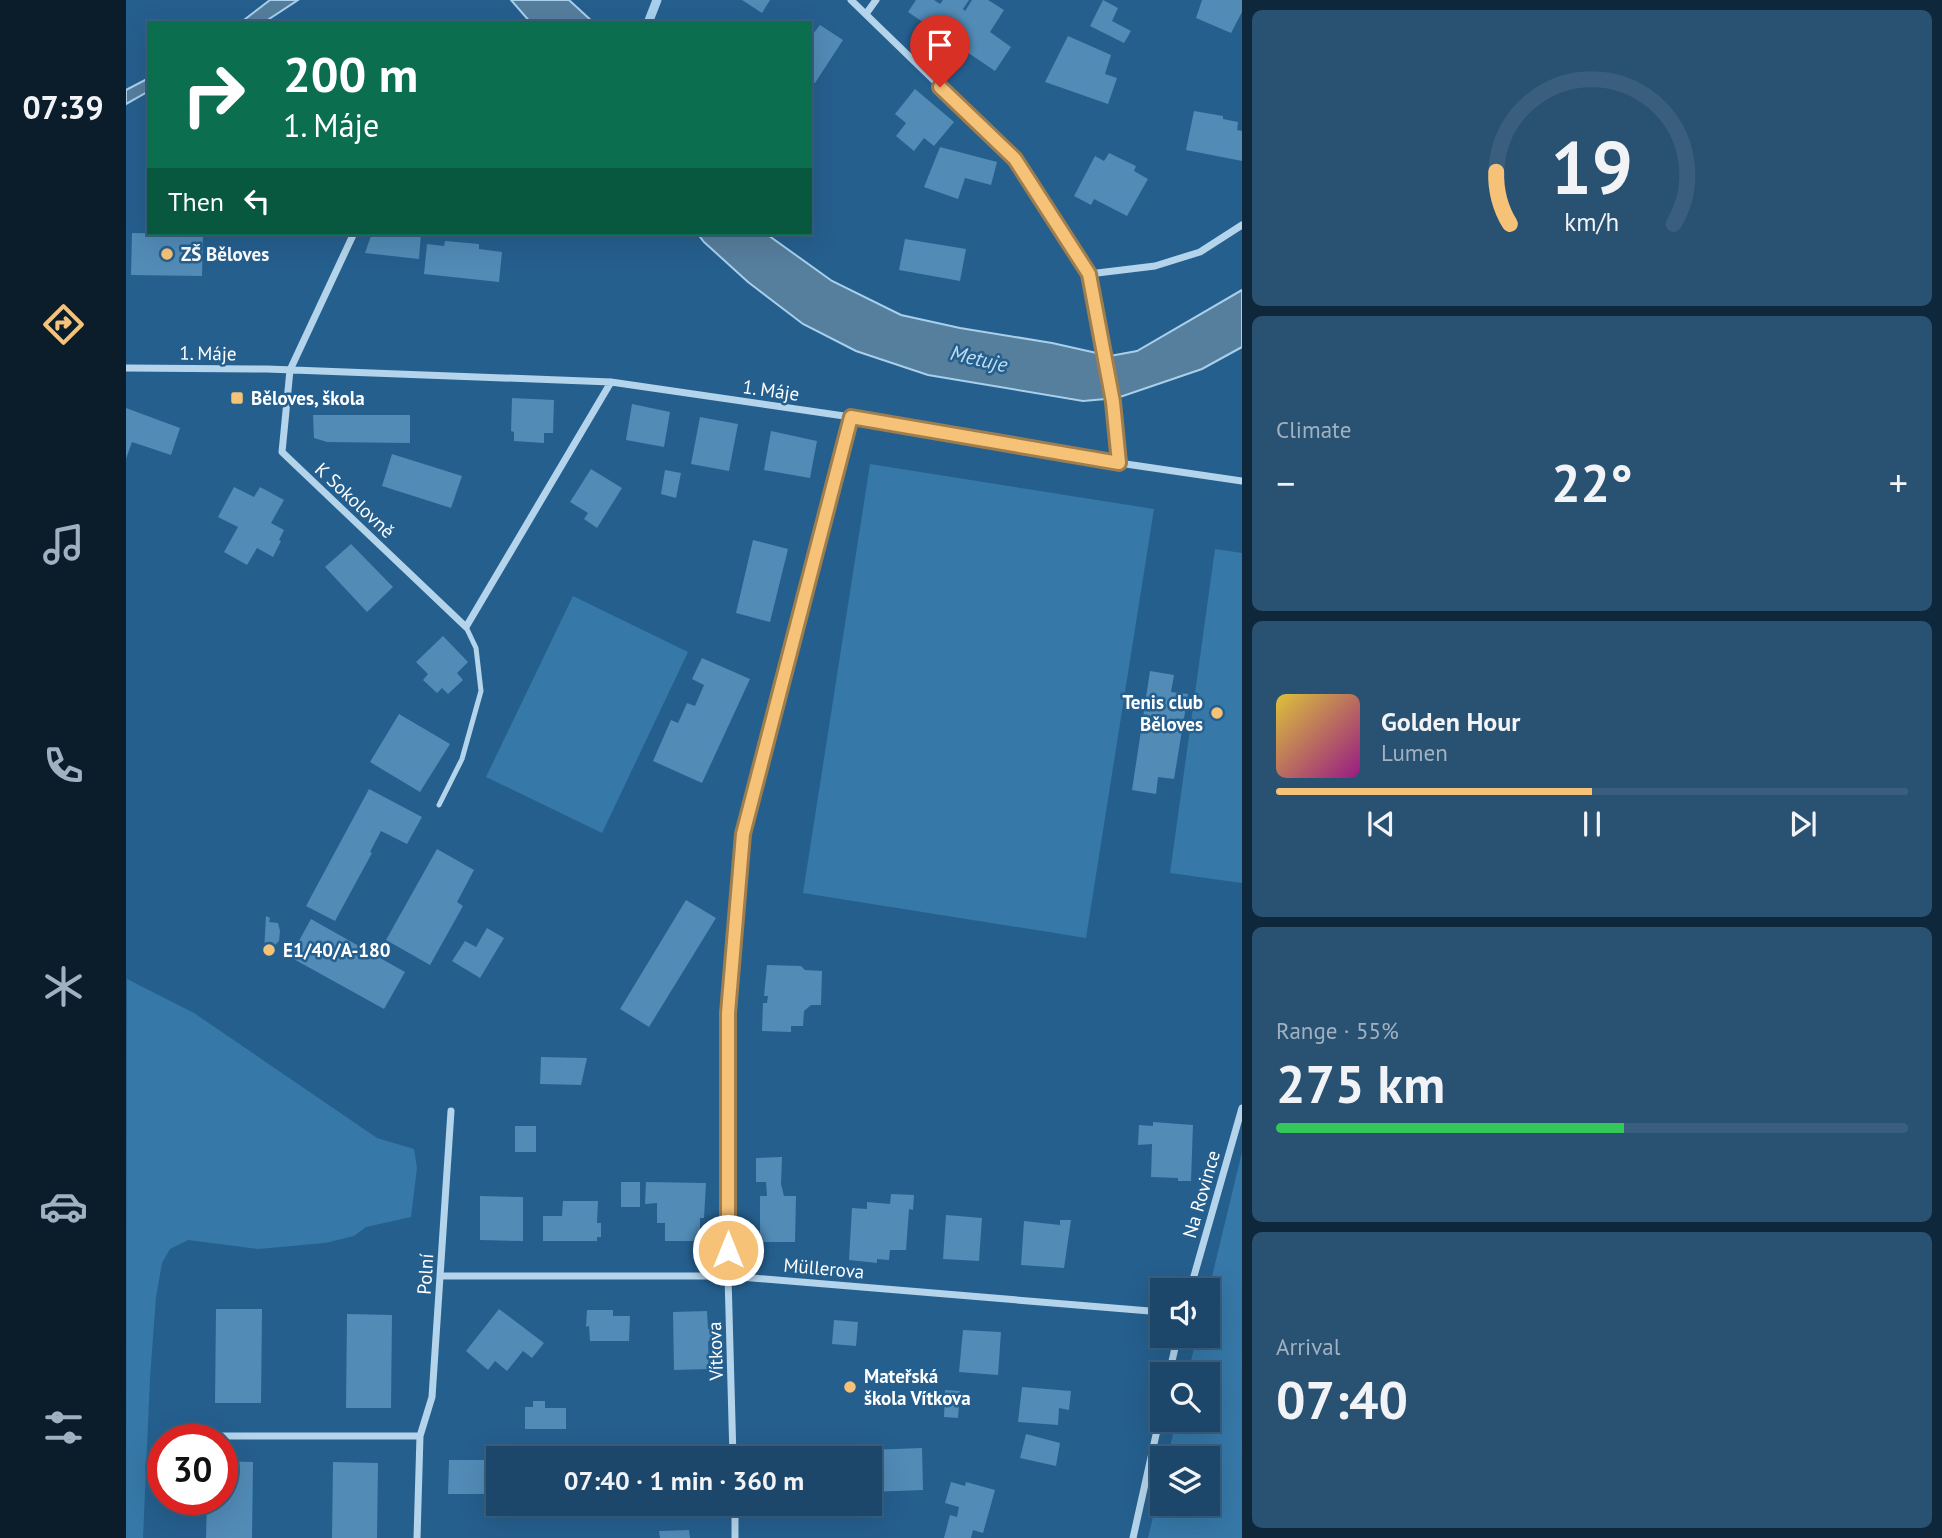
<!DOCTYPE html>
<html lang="en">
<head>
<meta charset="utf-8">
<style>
	:root { --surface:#1c476a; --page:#295172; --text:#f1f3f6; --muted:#a0b2c1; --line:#3a5f7e; --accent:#f5c278 }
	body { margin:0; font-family:"PT Sans",sans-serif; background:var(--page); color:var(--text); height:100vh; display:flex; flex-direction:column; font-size:26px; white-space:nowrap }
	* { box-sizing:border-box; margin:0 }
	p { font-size:23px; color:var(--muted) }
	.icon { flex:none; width:38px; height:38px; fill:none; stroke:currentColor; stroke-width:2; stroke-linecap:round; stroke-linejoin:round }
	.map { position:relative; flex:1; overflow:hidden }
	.side { display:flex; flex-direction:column; gap:10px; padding:10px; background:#0f273a; width:700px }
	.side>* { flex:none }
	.guide { position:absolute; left:21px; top:21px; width:665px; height:214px; border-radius:0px; box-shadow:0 7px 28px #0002,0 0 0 2px var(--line); background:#0b6e4f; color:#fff; overflow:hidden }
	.controls { position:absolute; left:1024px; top:1278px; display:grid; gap:14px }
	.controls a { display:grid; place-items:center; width:70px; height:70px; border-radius:0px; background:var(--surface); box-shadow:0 7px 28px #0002,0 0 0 2px var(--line); font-size:35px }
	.speed { position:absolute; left:21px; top:1424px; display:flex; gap:14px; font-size:35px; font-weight:700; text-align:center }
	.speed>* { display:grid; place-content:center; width:91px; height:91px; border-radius:50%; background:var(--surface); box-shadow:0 7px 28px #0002,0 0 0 2px var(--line); line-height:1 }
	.speed .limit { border:10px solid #d22; background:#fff; color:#111 }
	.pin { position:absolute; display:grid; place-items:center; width:60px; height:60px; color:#fff; margin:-72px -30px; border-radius:50% 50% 50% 0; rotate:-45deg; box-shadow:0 0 7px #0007 }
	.pin .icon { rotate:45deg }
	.me { position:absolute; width:77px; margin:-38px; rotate:0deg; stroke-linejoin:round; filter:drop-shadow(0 0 5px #0008) }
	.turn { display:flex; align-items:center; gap:24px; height:147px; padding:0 21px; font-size:32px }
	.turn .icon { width:91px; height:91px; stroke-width:2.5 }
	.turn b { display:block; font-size:49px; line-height:60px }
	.then { display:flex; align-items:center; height:66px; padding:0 21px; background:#0003; gap:14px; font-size:26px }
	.big { font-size:52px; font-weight:700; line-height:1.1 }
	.side .tile { flex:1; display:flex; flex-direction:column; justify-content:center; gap:10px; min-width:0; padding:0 24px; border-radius:10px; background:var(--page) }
	.side .dial { align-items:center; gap:0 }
	.dial svg { height:182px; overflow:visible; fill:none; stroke:var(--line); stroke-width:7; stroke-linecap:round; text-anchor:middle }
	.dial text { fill:var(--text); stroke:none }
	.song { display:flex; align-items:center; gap:21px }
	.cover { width:84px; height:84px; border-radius:10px; background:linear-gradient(135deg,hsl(50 70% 55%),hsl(310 70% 35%)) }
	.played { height:7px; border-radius:4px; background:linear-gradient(90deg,var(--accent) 50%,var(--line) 50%) }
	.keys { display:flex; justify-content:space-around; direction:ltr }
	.heat { display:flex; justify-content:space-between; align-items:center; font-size:38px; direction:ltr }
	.charge { height:10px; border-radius:5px; background:linear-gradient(90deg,#34c759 55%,var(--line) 0) }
	.trip { position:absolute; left:360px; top:1446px; width:396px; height:70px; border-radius:0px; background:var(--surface); box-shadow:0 7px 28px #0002,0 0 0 2px var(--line); font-weight:700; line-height:70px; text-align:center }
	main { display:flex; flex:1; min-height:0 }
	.menu { display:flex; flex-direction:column; width:126px; justify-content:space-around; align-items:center; background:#0b1c2a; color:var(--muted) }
	.menu .icon { width:49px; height:49px }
	.menu .active { color:var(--accent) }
	.menu b { font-size:32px; color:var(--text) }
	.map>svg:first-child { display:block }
</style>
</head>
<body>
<main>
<nav class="menu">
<b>07:39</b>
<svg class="icon active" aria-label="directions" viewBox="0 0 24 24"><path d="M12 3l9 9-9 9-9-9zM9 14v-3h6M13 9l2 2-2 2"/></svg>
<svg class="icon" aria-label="music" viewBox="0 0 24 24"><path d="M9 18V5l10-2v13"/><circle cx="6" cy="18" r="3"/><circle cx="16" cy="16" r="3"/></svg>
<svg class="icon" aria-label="phone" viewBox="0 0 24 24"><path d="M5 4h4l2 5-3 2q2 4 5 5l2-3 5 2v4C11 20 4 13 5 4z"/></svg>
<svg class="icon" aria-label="climate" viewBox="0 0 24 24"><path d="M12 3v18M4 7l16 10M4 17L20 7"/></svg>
<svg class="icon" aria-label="car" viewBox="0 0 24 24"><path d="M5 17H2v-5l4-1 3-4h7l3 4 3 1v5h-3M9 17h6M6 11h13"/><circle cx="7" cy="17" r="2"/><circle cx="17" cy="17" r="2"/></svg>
<svg class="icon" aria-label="filters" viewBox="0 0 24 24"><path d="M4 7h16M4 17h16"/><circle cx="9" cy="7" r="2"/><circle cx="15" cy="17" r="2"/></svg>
</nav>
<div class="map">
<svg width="1116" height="1538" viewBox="0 0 1116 1538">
	<rect width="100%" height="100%" fill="#255f8e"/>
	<path fill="#3678a8" d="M 744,464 L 1028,509 L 960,938 L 677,893 Z
		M 1089,549 L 1116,553 L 1116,883 L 1044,873 Z
		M 447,596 L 562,652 L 476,833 L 360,777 Z
		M 1,979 L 68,1013 L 251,1138 L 288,1149 L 291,1168 L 285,1217 L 240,1227 L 228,1236 L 199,1243 L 132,1249 L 62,1240 L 44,1249 L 36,1263 L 30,1297 L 24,1378 L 17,1538 L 0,1538 Z
		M 1116,1152 L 1116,1538 L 1022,1538 L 1036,1479 L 1036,1503 L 1082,1503 L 1082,1458 L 1041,1458 L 1051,1419 L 1082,1419 L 1082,1374 L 1062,1374 L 1071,1335 L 1082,1335 L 1082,1293 Z"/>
	<path fill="#567e9d" stroke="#a8d0ec" stroke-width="2" d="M 144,0 L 172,0 L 137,23 L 114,23 Z
		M 385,0 L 443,0 L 468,23 L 405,23 Z
		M 23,78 L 23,91 L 0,104 L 0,90 Z
		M 571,233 L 639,233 L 706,281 L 775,315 L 834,328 L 926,343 L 984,356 L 1011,351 L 1116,290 L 1116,347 L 1076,369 L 991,398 L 957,401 L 802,375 L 730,351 L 677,324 L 622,282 L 578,242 Z"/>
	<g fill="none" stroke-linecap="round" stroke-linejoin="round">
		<path stroke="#a8d0ec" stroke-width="9" d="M 522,23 L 531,0"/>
	</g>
	<path fill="#518bb6" d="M 616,0 L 644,0 L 636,13 Z
		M 790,0 L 808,0 L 814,4 L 817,0 L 843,0 L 837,9 L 839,11 L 846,0 L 862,0 L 878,10 L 864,32 L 885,47 L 869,71 L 782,12 Z
		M 977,0 L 992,8 L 986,21 L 1005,31 L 998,43 L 964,26 Z
		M 1076,0 L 1116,0 L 1116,12 L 1105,33 L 1070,18 Z
		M 694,25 L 717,40 L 689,83 L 684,80 L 684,32 L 687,34 Z
		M 942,36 L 985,55 L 979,74 L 991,78 L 982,104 L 919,82 Z
		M 789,89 L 828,122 L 808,146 L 798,138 L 788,151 L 770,136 L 780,123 L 769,114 Z
		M 1068,111 L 1097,116 L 1097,119 L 1112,122 L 1111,130 L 1116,131 L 1116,161 L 1060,150 Z
		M 814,147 L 871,162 L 865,185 L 839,178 L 832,199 L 798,187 Z
		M 983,153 L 1010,166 L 1008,171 L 1022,179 L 1001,216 L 968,199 L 965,205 L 948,196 L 969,156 L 978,161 Z
		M 6,233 L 77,234 L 76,276 L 5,275 Z
		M 156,233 L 172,233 L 172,237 L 156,237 Z
		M 246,233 L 295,233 L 293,259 L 239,253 Z
		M 779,239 L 840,249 L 834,281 L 773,270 Z
		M 319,241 L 353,244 L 353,249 L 376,252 L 373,282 L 298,274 L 301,244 L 318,246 Z
		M 386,398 L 428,400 L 427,433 L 418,433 L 418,443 L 388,441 L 388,432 L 385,431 Z
		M 506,404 L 544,412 L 538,447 L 500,440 Z
		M 0,408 L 54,428 L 45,455 L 6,442 L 0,459 Z
		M 187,415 L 284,415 L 284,443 L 201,442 L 188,438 Z
		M 574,417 L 612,424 L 603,471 L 565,464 Z
		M 645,431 L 691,441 L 684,478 L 638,470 Z
		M 266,454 L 336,476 L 325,508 L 256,486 Z
		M 465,469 L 496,488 L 471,528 L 458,519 L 462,513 L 444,502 Z
		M 539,470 L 555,473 L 550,498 L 535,494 Z
		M 108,487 L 128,497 L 134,487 L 158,500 L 145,523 L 158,530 L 153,540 L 155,541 L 147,557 L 131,548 L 121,565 L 98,552 L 112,527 L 92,517 Z
		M 627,540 L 662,549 L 644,622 L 610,613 Z
		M 225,544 L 267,587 L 241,612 L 199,567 Z
		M 317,636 L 342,662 L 331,673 L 337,680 L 322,694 L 316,688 L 311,693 L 297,680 L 302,674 L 290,662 Z
		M 576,658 L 624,679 L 576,783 L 527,761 L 545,720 L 552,723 L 561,703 L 569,706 L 578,685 L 566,679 Z
		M 1024,671 L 1048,675 L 1045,692 L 1062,694 L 1048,779 L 1032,777 L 1030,794 L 1006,790 Z
		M 273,714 L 324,744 L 294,792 L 244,762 Z
		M 243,789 L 296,817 L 281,844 L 255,831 L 244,852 L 246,853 L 209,921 L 180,906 Z
		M 311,849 L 348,870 L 331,902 L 337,906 L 304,965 L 260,940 Z
		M 560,900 L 590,918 L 523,1027 L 494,1009 Z
		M 140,916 L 144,918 L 143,922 L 152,923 L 154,931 L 153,941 L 147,947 L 141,946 L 138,952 Z
		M 185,919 L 279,972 L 258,1009 L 164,957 Z
		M 361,928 L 378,938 L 354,978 L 326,961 L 339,941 L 350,947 Z
		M 641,965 L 675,966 L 679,970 L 696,971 L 695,1005 L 685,1005 L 678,1011 L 677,1026 L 665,1026 L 665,1032 L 636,1031 L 637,1003 L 641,1003 L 642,996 L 638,996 Z
		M 415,1057 L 461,1058 L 455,1085 L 414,1084 Z
		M 1027,1122 L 1067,1125 L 1065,1181 L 1052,1181 L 1052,1178 L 1025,1177 L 1026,1144 L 1012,1145 L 1013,1125 L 1027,1126 Z
		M 389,1126 L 410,1126 L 410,1152 L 389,1152 Z
		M 656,1157 L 655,1184 L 658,1196 L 670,1196 L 669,1242 L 634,1242 L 634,1196 L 641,1196 L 640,1182 L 630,1182 L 630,1158 Z
		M 495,1182 L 514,1182 L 514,1207 L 495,1207 Z
		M 520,1182 L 580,1183 L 578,1218 L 574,1218 L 574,1241 L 539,1241 L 539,1223 L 531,1223 L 531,1203 L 519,1204 Z
		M 765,1194 L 788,1195 L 787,1210 L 783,1209 L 780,1250 L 764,1250 L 763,1260 L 751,1259 L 751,1263 L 723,1260 L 726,1208 L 741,1209 L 741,1202 L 764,1204 Z
		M 354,1196 L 397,1197 L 397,1241 L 354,1240 Z
		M 437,1201 L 472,1201 L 471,1223 L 475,1223 L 475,1237 L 471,1237 L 471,1241 L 417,1241 L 417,1216 L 436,1216 Z
		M 820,1215 L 856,1218 L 853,1261 L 817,1259 Z
		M 934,1220 L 945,1220 L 938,1268 L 895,1265 L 898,1221 L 934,1225 Z
		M 90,1309 L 136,1309 L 135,1403 L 89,1403 Z
		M 373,1309 L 418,1343 L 406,1358 L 397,1351 L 381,1371 L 369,1361 L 362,1370 L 340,1351 Z
		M 461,1310 L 487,1310 L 487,1316 L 504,1316 L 503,1341 L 464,1341 L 463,1326 L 460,1327 Z
		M 581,1311 L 582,1329 L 590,1329 L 590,1341 L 582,1341 L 583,1369 L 548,1370 L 547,1312 Z
		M 221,1314 L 266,1315 L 265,1408 L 220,1408 Z
		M 708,1320 L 732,1322 L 730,1346 L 706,1344 Z
		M 837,1330 L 875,1332 L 872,1375 L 833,1372 Z
		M 896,1387 L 945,1391 L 943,1410 L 933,1408 L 932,1425 L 892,1422 Z
		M 819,1390 L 834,1391 L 832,1418 L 818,1417 Z
		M 407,1401 L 419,1401 L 419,1408 L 440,1408 L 440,1429 L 399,1429 L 399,1407 L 407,1407 Z
		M 900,1434 L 934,1443 L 930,1466 L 894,1458 Z
		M 796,1448 L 797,1490 L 744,1492 L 744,1458 L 687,1458 L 687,1452 Z
		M 323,1460 L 367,1460 L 367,1494 L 322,1494 Z
		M 96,1461 L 127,1462 L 126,1538 L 80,1538 L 81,1500 L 96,1500 Z
		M 207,1462 L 252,1463 L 251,1538 L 206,1538 Z
		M 825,1482 L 839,1486 L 840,1482 L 869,1490 L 857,1533 L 847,1530 L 845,1538 L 818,1538 L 824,1515 L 831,1517 L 833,1507 L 819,1503 Z
		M 563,1530 L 564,1538 L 534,1538 L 533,1531 Z"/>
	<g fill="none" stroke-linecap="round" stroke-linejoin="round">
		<path stroke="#b4d4eb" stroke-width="5" d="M 313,805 L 336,759 L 355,691 L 350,648 L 340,627"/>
		<path stroke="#b4d4eb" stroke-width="7" d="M 725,0 L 889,159 L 963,274 L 987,402 L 993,463
			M 740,14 L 750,0
			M 228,233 L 164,370 L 156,452 L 340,627 L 485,382
			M 963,274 L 1029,266 L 1074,252 L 1116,225
			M 0,368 L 141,369 L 485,382 L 725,417 L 993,463 L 1116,481
			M 315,1276 L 602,1276 L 1036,1312
			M 1064,1290 L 1116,1108
			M 1043,1374 L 1052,1335
			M 67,1436 L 294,1436
			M 607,1458 L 602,1276 L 602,1013 L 617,834 L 725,417
			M 609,1503 L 609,1538
			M 291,1538 L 294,1436 L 306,1397 L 325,1111
			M 1007,1538 L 1036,1408"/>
	</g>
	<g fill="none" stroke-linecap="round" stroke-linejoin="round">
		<g stroke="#9f7e4e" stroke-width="18">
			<path id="route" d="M 602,1250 L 602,1013 L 617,834 L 725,417 L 993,463 L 987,402 L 963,274 L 889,159 L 814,87"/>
		</g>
		<use href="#route" stroke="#f5c278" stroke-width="12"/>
	</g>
	<g fill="#f5c278" stroke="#255f8e" stroke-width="2.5">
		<circle cx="41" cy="254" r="7"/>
		<rect x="104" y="391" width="14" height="14" rx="3.5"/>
		<circle cx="1091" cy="713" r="7"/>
		<circle cx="143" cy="950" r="7"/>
		<circle cx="724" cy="1387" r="7"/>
	</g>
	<g text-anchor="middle" stroke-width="5" stroke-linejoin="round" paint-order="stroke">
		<g font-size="19" font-weight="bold" fill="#fff" stroke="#255f8e" text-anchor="start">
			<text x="55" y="261">ZŠ Běloves</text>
			<text x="125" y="405">Běloves, škola</text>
			<text x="1077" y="709" text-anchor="end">Tenis club<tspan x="1077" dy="22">Běloves</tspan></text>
			<text x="157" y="957">E1/40/A-180</text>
			<text x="738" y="1383">Mateřská<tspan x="738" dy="22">škola Vítkova</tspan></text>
		</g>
		<g font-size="19" fill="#fff" stroke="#255f8e">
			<text transform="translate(82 353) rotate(1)" y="7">1. Máje</text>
			<text transform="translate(645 390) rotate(8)" y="7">1. Máje</text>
			<text transform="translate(229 500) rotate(43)" y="7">K Sokolovně</text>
			<text transform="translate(1075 1194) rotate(-74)" y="7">Na Rovince</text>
			<text transform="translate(698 1268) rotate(5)" y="7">Müllerova</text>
			<text transform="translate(299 1274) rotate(-86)" y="7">Polní</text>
			<text transform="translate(589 1351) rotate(-92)" y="7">Vítkova</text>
		</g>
		<g font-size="21" font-style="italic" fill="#c0ddf2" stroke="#255f8e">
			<text transform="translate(853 359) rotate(13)" y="7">Metuje</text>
		</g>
	</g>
</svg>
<div class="controls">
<a><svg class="icon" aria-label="sound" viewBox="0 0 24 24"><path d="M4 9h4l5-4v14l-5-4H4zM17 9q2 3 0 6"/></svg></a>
<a><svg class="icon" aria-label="search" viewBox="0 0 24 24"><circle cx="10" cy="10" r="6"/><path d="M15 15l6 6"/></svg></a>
<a><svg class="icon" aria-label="layers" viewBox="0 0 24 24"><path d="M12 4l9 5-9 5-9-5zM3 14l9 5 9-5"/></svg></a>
</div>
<div class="speed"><div class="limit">30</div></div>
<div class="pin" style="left:814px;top:87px;background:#d93025"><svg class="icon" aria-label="arrive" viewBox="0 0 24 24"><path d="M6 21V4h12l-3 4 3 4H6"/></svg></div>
<svg class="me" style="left:602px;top:1250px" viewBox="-20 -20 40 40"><circle r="17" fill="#f5c278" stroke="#fff" stroke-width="3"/><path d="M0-11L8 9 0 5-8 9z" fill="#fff"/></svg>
<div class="trip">07:40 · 1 min · 360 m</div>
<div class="guide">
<div class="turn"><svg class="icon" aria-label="right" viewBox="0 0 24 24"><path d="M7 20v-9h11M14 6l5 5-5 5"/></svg><div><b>200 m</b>1. Máje</div></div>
<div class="then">Then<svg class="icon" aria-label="left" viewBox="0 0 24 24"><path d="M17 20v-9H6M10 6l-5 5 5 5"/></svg></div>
</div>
</div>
<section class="side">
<div class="tile dial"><svg viewBox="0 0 100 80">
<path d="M14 69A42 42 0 1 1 86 69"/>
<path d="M14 69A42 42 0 0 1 8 46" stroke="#f5c278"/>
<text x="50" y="56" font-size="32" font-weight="700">19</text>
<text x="50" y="72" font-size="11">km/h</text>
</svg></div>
<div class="tile"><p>Climate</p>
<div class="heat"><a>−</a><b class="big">22°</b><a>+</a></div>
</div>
<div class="tile">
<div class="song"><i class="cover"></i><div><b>Golden Hour</b><p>Lumen</p></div></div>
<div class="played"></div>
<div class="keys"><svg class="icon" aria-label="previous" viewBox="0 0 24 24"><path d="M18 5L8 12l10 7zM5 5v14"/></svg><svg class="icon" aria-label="pause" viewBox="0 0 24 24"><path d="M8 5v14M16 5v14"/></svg><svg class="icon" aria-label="next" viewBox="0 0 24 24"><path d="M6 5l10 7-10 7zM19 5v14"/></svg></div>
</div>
<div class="tile"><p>Range · 55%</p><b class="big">275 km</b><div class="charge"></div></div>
<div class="tile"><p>Arrival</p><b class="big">07:40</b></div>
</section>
</main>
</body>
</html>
